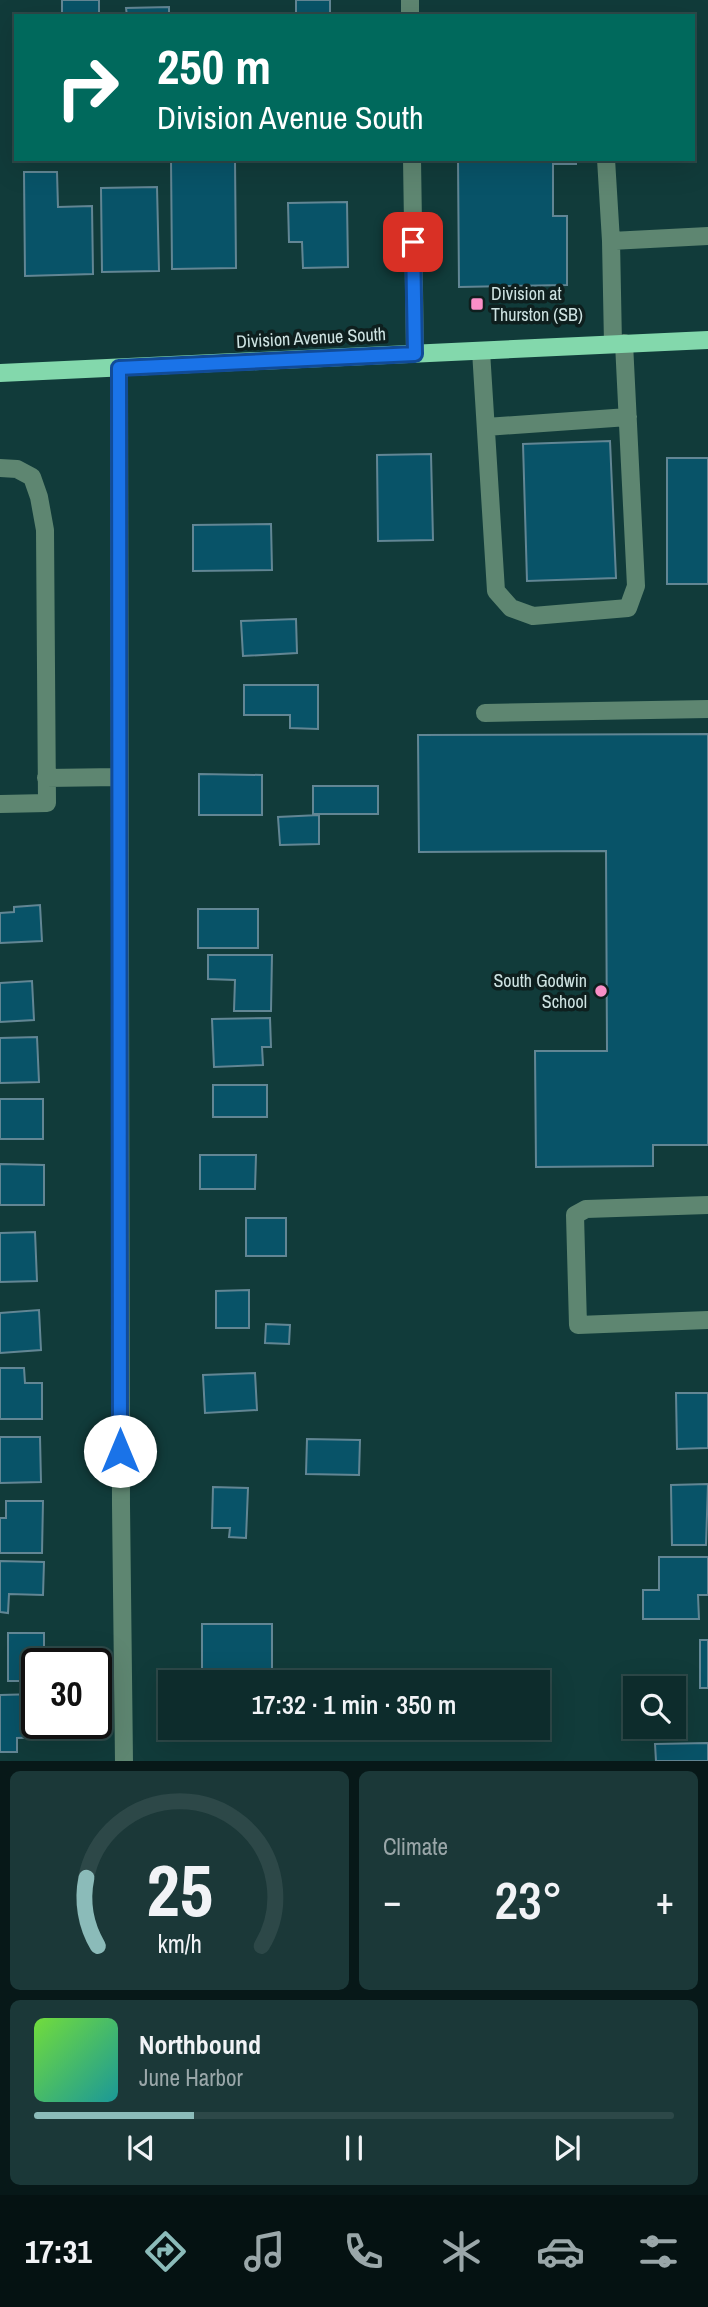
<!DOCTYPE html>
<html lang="en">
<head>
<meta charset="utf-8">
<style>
	:root { --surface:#0d2c2c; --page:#1b3838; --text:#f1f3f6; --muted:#9aa7a9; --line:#2d4848; --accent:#8bbbb9 }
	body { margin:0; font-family:"Archivo Narrow",sans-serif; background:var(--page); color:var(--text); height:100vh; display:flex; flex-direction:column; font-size:26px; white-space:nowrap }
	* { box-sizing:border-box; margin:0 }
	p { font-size:23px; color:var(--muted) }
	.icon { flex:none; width:38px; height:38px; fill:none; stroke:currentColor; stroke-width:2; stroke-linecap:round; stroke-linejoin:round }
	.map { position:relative; height:1761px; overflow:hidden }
	.details { display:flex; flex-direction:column; gap:10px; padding:10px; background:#071818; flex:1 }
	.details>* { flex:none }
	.hud { position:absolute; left:14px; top:14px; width:681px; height:147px; border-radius:0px; box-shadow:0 7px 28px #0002,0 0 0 2px var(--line); background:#00695c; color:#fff; overflow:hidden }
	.controls { position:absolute; left:623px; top:1676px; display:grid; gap:14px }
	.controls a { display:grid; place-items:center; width:63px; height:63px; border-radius:0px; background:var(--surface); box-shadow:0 7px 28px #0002,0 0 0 2px var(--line); font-size:35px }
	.speed { position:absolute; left:21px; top:1648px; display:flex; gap:14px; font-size:35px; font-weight:700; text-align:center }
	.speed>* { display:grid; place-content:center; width:91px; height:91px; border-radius:50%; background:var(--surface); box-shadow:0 7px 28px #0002,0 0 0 2px var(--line); line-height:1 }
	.speed .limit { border:4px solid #111; border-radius:10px; background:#fff; color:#111 }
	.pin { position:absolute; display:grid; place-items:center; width:60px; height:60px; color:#fff; margin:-30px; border-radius:14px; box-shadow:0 4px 10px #0006 }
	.me { position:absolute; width:77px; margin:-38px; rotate:0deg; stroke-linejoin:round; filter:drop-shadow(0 0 5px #0008) }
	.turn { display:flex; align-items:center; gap:24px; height:147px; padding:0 28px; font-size:32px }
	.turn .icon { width:91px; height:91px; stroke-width:2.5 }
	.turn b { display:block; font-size:49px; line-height:60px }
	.big { font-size:52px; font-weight:600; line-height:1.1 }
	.details .tile { flex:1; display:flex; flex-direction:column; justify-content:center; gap:10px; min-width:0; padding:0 24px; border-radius:10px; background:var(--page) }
	.details .dial { align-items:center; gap:0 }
	.dial svg { height:182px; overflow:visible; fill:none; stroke:var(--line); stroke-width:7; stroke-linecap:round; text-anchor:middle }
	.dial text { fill:var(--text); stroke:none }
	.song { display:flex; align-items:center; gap:21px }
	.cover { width:84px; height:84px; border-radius:10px; background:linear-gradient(135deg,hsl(100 70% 55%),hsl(180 70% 35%)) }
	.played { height:7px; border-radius:4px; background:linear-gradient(90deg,var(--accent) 25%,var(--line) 25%) }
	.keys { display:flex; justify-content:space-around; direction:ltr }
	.heat { display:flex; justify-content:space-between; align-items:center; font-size:38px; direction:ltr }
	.details .tiles { flex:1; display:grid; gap:10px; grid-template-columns:1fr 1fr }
	.tile:last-child { grid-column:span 2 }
	.trip { position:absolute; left:158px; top:1670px; width:392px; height:70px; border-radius:0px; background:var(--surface); box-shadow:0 7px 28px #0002,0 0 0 2px var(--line); font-weight:600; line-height:70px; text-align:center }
	.tabs { display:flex; height:112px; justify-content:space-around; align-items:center; background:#051212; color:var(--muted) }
	.tabs .icon { width:49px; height:49px }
	.tabs .selected { color:var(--accent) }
	.tabs b { font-size:32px; color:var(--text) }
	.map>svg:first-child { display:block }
</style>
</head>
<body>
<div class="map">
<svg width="708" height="1761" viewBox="0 0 708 1761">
	<rect width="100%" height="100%" fill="#113b3a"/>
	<path fill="#085368" stroke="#628694" stroke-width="2" d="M 62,0 L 99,0 L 99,16 L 62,16 Z
		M 296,0 L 330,0 L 330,16 L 296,16 Z
		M 169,7 L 169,16 L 127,16 L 126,8 Z
		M 171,159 L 235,159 L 236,268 L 172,269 Z
		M 458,159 L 576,159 L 576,164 L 553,164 L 553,216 L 567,216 L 567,285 L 459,287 Z
		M 24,172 L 57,172 L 58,207 L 92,206 L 93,274 L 25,276 Z
		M 157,187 L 159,271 L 102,272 L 101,188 Z
		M 347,202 L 348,267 L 303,268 L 302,242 L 289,242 L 288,203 Z
		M 610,441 L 616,578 L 527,581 L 523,444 Z
		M 431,454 L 433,540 L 378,541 L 377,455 Z
		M 667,458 L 708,458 L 708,584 L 667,584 Z
		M 271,524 L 272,570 L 193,571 L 193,525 Z
		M 296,619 L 297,653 L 243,656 L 241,621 Z
		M 244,685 L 318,685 L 318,729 L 290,728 L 290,715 L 244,715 Z
		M 708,734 L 708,1145 L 653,1145 L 653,1166 L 536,1167 L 535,1051 L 607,1051 L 606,851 L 419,852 L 418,735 Z
		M 199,774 L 262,775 L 262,815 L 199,815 Z
		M 313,786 L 378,786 L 378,814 L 313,814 Z
		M 319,815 L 319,844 L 280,845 L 278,817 Z
		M 40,905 L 42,941 L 0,943 L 0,913 L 14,912 L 14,907 Z
		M 198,909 L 258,909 L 258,948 L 198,948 Z
		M 208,955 L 272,955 L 271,1011 L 234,1011 L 235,980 L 208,979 Z
		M 32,981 L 34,1020 L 0,1022 L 0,983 Z
		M 270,1018 L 271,1047 L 262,1047 L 263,1065 L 214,1067 L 212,1019 Z
		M 37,1037 L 39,1082 L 0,1083 L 0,1038 Z
		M 213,1085 L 267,1085 L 267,1117 L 213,1117 Z
		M 0,1099 L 43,1099 L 43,1139 L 0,1139 Z
		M 200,1155 L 256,1155 L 255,1189 L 200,1189 Z
		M 0,1164 L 44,1165 L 44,1205 L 0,1205 Z
		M 246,1218 L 286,1218 L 286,1256 L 246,1256 Z
		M 35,1232 L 37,1281 L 0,1282 L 0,1233 Z
		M 249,1290 L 249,1328 L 216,1328 L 216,1291 Z
		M 39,1310 L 41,1350 L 0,1353 L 0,1313 Z
		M 266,1324 L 290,1325 L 289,1344 L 265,1343 Z
		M 0,1368 L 24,1368 L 25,1383 L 42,1383 L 42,1419 L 0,1419 Z
		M 255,1373 L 257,1410 L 205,1413 L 203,1375 Z
		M 676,1393 L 708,1393 L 708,1448 L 677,1449 Z
		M 0,1437 L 40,1437 L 41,1482 L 0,1483 Z
		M 307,1439 L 360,1440 L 359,1475 L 306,1474 Z
		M 708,1484 L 706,1545 L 672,1545 L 671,1485 Z
		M 213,1487 L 248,1488 L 246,1538 L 229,1537 L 230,1528 L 212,1528 Z
		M 6,1501 L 43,1501 L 42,1553 L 0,1553 L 0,1518 L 6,1518 Z
		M 659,1557 L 708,1557 L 708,1595 L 698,1595 L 699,1619 L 643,1619 L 643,1590 L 659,1590 Z
		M 0,1561 L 44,1562 L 43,1595 L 9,1594 L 8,1613 L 0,1612 Z
		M 202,1624 L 272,1624 L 272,1680 L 202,1680 Z
		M 8,1633 L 44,1633 L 44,1664 L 37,1664 L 37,1681 L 8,1681 Z
		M 700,1640 L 708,1640 L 708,1688 L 700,1688 Z
		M 631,1688 L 666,1688 L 635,1689 L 635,1727 L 630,1727 Z
		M 37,1694 L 37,1724 L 53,1724 L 53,1737 L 17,1738 L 17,1752 L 0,1752 L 0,1695 Z
		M 708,1743 L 708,1761 L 656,1761 L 655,1744 Z"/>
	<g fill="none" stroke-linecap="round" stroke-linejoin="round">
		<path stroke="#5e8671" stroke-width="18" d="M 410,0 L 410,16
			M 412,159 L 415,354
			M 606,159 L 611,241
			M 613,344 L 611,241 L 708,236
			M 481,351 L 496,591 L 511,608 L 533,616 L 628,608 L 636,586 L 624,343
			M 119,368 L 121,1505 L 124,1761
			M 486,427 L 628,417
			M 0,468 L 17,469 L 32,477 L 39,497 L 45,530 L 47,803 L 0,804
			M 485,713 L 708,709
			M 46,778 L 119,777
			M 708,1205 L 586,1209 L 575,1215 L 578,1325 L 708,1320"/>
		<path stroke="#83d8ac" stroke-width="18" d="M 0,373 L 708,340"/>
	</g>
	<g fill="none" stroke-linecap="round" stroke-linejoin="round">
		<g stroke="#114b97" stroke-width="18">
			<path id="route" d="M 120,1451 L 119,368 L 415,354 L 413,242"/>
		</g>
		<use href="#route" stroke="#1a73e8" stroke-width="12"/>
	</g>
	<g fill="#fa8fc7" stroke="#0e1f1e" stroke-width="2.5">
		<rect x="470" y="297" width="14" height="14" rx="3.5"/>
		<circle cx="601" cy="991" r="7"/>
	</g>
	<g text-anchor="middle" stroke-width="7" stroke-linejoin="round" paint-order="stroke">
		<g font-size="18" fill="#cee3e2" stroke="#0e1f1e" text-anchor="start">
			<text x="491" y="300">Division at<tspan x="491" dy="21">Thurston (SB)</tspan></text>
			<text x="587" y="987" text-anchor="end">South Godwin<tspan x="587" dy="21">School</tspan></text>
		</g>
		<g font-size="18" fill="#cee3e2" stroke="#0e1f1e">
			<text transform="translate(311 338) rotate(-3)" y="6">Division Avenue South</text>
		</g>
	</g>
</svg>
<div class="controls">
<a><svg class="icon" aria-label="search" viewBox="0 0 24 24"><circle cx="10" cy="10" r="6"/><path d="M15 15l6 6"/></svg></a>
</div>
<div class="speed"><div class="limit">30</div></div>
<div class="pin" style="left:413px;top:242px;background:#d93025"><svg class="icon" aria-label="arrive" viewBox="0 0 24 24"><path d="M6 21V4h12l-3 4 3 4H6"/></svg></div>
<svg class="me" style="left:120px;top:1451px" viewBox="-20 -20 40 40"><circle r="19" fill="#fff"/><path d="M0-13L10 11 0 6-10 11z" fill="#1a73e8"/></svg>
<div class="trip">17:32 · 1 min · 350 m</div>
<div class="hud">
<div class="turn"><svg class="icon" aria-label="right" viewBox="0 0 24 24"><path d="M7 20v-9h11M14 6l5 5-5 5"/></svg><div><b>250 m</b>Division Avenue South</div></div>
</div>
</div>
<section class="details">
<div class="tiles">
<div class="tile dial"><svg viewBox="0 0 100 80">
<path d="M14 69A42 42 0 1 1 86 69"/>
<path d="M14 69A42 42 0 0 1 9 39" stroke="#8bbbb9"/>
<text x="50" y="56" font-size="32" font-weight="700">25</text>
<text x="50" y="72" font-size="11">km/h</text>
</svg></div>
<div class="tile"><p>Climate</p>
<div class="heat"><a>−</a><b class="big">23°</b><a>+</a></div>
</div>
<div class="tile">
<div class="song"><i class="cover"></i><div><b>Northbound</b><p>June Harbor</p></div></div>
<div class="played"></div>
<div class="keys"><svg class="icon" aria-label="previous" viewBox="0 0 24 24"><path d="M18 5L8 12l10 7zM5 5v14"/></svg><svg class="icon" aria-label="pause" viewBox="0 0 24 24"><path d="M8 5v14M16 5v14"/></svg><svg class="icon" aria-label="next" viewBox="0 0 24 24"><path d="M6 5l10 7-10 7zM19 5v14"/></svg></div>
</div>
</div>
</section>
<nav class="tabs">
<b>17:31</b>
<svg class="icon selected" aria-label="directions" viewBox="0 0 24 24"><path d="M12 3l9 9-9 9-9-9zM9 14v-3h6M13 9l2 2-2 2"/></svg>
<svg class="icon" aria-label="music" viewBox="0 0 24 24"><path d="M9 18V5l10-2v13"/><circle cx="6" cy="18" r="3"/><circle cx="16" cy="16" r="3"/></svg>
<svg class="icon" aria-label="phone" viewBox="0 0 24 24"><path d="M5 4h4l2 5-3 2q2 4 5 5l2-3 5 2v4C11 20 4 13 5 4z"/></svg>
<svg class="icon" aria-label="climate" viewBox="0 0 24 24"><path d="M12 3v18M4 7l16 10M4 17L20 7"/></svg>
<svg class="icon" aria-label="car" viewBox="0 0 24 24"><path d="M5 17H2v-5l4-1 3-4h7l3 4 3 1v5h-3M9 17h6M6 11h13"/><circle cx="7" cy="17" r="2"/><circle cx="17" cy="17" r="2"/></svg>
<svg class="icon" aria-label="filters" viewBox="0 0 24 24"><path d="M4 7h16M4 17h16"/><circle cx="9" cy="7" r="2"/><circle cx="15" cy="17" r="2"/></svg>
</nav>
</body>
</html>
